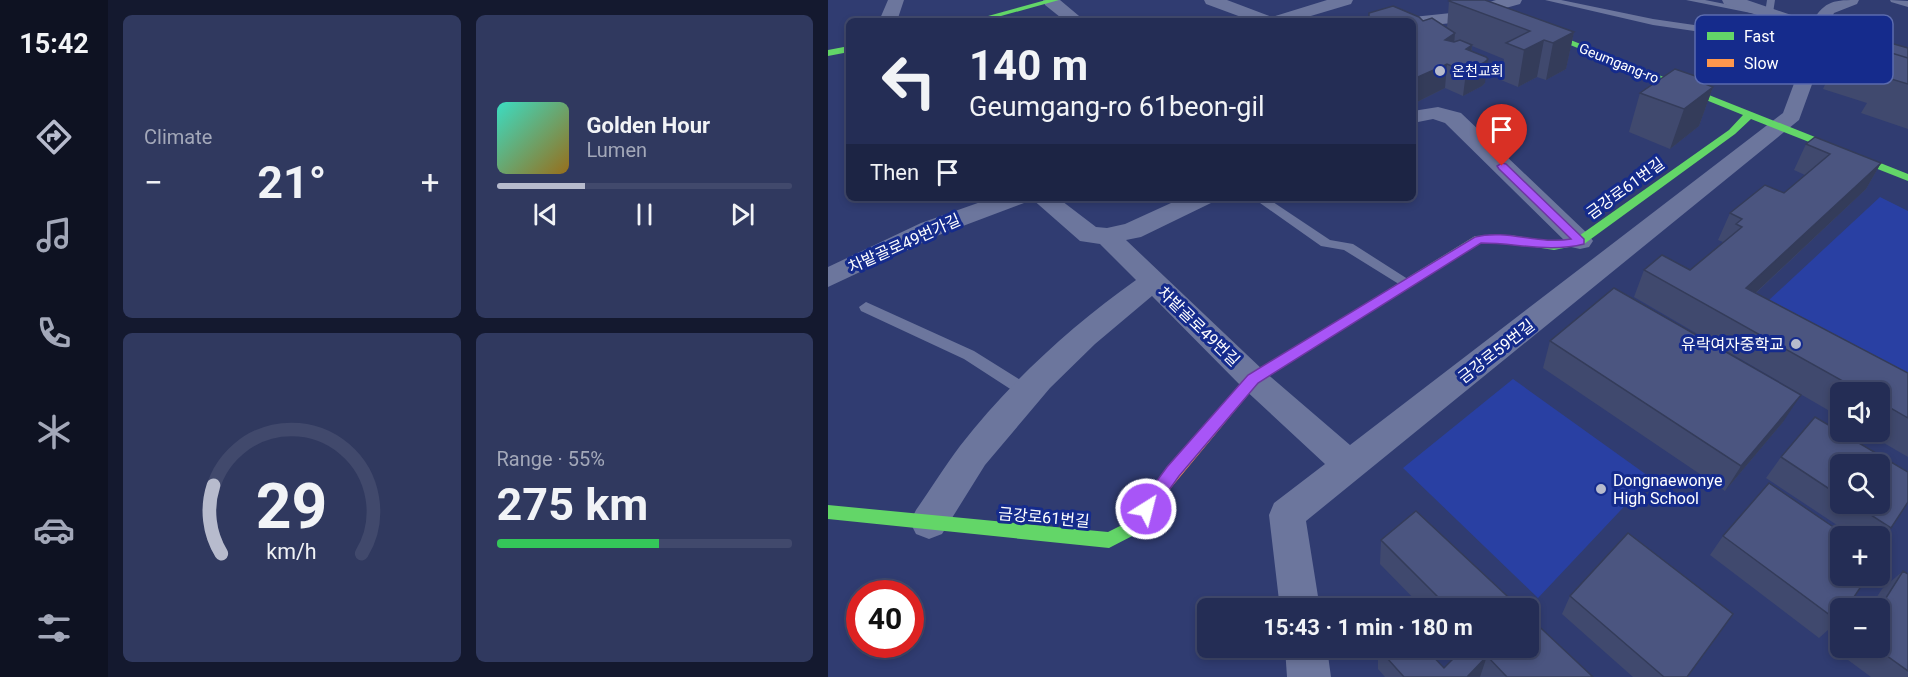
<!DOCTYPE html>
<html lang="en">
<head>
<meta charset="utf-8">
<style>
	:root { --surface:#242d55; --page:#30395f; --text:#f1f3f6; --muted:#a3a8b9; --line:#41496c; --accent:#b7bbcd }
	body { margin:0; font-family:Roboto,"Noto Sans KR",sans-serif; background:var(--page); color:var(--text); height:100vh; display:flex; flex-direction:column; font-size:22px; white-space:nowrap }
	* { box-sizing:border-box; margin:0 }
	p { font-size:20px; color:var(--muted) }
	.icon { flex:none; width:33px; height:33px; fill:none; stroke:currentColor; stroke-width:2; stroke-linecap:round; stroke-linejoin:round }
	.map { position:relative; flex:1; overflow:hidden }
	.drawer { display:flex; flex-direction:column; gap:15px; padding:15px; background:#14192f; width:720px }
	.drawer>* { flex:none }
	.hud { position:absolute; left:18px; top:18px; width:570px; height:183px; border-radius:9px; box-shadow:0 3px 9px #0003,0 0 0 2px var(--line); background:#242d55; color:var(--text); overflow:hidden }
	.fabs { position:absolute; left:1002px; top:382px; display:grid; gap:12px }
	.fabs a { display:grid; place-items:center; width:60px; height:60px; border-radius:9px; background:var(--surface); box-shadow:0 3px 9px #0003,0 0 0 2px var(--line); font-size:30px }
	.speed { position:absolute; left:18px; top:580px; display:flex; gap:12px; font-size:30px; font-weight:700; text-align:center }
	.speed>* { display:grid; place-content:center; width:78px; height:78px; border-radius:50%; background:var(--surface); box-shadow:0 3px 9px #0003,0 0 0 2px var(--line); line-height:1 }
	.speed .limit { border:9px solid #d22; background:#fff; color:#111 }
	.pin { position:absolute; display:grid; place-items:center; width:51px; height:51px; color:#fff; margin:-62px -26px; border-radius:50% 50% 50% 0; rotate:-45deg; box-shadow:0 0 6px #0007 }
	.pin .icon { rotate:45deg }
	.me { position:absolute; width:66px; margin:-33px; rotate:36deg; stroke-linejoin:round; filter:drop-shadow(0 0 4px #0008) }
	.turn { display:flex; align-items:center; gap:21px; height:126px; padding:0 24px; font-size:27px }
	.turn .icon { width:78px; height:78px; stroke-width:2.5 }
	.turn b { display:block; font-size:42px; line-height:51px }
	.then { display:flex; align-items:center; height:57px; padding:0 24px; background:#0003; gap:12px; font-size:22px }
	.big { font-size:45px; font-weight:700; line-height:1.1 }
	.drawer .widget { flex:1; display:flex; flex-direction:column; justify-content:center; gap:9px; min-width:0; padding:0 21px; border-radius:9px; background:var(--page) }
	.drawer .dial { align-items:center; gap:0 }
	.dial svg { height:156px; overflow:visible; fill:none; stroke:var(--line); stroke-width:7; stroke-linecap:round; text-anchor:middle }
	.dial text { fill:var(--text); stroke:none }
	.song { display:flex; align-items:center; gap:18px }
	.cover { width:72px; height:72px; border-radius:9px; background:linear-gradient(135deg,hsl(170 70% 55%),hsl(40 70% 35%)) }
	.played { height:6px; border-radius:3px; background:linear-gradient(90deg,var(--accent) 30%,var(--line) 30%) }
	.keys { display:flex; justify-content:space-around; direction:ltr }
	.heat { display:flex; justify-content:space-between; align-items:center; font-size:33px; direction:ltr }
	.charge { height:9px; border-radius:4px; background:linear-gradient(90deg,#34c759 55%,var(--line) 0) }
	.drawer .tiles { flex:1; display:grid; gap:15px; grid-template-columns:repeat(2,1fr) }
	.trip { position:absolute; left:369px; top:598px; width:342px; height:60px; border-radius:9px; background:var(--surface); box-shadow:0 3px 9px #0003,0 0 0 2px var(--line); font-weight:700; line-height:60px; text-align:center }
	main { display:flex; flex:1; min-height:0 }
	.menu { display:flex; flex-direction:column; width:108px; justify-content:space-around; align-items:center; background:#0e1222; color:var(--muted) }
	.menu .icon { width:42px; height:42px }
	.menu .on { color:var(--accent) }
	.menu b { font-size:27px; color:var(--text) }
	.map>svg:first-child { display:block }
</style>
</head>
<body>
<main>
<nav class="menu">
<b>15:42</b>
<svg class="icon on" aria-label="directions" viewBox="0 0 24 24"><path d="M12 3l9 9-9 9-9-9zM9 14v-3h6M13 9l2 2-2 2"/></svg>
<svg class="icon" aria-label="music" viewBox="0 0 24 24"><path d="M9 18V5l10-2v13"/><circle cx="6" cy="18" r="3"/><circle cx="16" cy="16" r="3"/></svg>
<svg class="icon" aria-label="phone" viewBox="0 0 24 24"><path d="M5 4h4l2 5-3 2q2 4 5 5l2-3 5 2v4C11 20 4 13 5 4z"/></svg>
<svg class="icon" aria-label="climate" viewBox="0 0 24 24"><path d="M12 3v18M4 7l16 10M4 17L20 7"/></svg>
<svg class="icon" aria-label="car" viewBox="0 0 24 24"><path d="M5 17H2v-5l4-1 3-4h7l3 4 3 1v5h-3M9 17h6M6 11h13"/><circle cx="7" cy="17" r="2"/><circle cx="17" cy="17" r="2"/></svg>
<svg class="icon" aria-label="filters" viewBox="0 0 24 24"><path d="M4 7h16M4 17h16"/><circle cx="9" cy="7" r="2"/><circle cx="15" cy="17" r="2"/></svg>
</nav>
<section class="drawer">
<div class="tiles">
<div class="widget"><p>Climate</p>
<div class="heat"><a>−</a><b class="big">21°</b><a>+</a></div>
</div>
<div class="widget">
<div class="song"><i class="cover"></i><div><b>Golden Hour</b><p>Lumen</p></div></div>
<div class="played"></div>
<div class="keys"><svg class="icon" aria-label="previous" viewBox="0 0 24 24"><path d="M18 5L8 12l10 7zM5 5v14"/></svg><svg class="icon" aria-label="pause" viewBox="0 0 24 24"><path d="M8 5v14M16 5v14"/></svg><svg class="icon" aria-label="next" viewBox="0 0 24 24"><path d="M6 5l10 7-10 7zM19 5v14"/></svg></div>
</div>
<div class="widget dial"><svg viewBox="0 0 100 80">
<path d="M14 69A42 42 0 1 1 86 69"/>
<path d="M14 69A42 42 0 0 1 10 34" stroke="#b7bbcd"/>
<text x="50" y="56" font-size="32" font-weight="700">29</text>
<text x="50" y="72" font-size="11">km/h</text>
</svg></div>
<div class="widget"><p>Range · 55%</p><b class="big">275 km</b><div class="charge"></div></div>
</div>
</section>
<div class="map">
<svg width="1080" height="677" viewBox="0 0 1080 677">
	<rect width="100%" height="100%" fill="#303c71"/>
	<path fill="#2940a3" d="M 1052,197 L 1080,211 L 1080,395 L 926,314 Z
		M 685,379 L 823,478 L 710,598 L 575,468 Z"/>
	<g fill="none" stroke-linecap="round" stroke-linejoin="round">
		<path fill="#6c769d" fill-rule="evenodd" d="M 717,0 L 733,0 L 825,19 L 989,43 L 994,46 L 989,49 L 825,25 Z
			M 858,0 L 877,0 L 927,10 L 923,13 Z
			M 939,0 L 947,0 L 945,13 L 941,16 L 937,13 Z
			M 1062,0 L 1080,1 L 1080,7 L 1063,2 Z
			M 425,198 L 439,198 L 502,240 L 525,244 L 586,283 L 584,286 L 574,286 L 516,250 L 493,246 Z
			M 38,302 L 146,351 L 205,388 L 207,392 L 205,396 L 199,398 L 193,396 L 136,359 L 33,311 L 31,307 Z"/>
		<path fill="#6c769d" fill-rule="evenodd" d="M 60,0 L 76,0 L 69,21 L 51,21 Z
			M 215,0 L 232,0 L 257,21 L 237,21 L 217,5 Z
			M 376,0 L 399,0 L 444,17 L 499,0 L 525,0 L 523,4 L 466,21 L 424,21 L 378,4 Z
			M 668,0 L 694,0 L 692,4 L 624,23 L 585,27 L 585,21 L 577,21 L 585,17 L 623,13 Z
			M 894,0 L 919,0 L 984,22 C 997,0 1007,0 1031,0 L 1029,4 L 1006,13 L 998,29 L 998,46 L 971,120 L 478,521 L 492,609 L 452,609 L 441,515 L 446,503 L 497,464 L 414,387 L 324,296 L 267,344 L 222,388 L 157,465 L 114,534 L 101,539 L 88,534 L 82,522 L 88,510 C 103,489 116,467 132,446 C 181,383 243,326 308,280 L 272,244 L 252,241 L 203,198 L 230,198 L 268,227 L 279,228 L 297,224 L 354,198 L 386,198 L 383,203 L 313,237 L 298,240 L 436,371 L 522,445 L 955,113 L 980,46 L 980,32 L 896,4 Z
			M 610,107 L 633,113 L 761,235 L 765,241 L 761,247 L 752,249 L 743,247 L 617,123 L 605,119 L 585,123 L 585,111 Z
			M 164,198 L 199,198 L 196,203 L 111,235 L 0,287 L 0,267 L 93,223 Z
			M 457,648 L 499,648 L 503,677 L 459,677 Z"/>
		<path fill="#63d668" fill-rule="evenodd" d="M 218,0 L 231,0 L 155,21 L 142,21 Z
			M 631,0 L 642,0 L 1080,174 L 1080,181 L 923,119 L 907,134 L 756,244 L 726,250 L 682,243 L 653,243 L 569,295 L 561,295 L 559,292 L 561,289 L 647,236 L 682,235 L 726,242 L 748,238 L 901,130 L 915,115 Z
			M 21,46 L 21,52 L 0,56 L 0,50 Z
			M 336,477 L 342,479 L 344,484 L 310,533 L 281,548 L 0,519 L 0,505 L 280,532 L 298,523 L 330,479 Z"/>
		<path fill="#ff974d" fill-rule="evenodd" d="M 565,288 L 569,289 L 571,292 L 569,295 L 430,383 L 342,489 L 336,491 L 330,489 L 328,484 L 330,479 L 420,375 Z"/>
	</g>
	<path fill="#40496e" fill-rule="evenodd" d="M 621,1 L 746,32 L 738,69 L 718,80 L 709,77 L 690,87 L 673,80 L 676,59 L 644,46 L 644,51 L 657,83 L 654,86 L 635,96 L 617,88 L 589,102 L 585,100 L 585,21 L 595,21 L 619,28 Z
		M 1043,47 L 1080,48 L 1080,129 L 1033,113 L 1039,103 L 995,89 L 1012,52 Z
		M 876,79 L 875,83 L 885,87 L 871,126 L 842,149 L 801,132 L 812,93 Z
		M 978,144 L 1053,163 L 1038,189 L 928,293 L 1080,373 L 1080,457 L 1037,432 L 1052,432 L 1052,393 L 1012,393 L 1012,417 L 806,297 L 816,270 L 862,270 L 895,242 L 890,240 L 902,213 L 956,193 L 977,175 L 966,170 Z
		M 722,341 L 955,422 L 897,491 L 715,368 Z
		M 987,417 L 1080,472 L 1080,502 L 1063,528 L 1052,539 L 1052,537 L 1027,537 L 938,478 L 953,457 ZM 1012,465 L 1052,465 L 1052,504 L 1012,504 Z
		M 895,536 L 1010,621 L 991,638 L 882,555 Z
		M 553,540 L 693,609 L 596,609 L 552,564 Z
		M 1075,571 L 1080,574 L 1080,677 L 1043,677 L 1012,654 L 1016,648 L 1052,648 L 1052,609 L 1041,609 L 1054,589 Z
		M 742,596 L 859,677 L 805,677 L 734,614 Z
		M 550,648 L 616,668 L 635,649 L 634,648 L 700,648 L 765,677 L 557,677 L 550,669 Z"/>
	<path fill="#343c5a" d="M 746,32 L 738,69 L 718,80 L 725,43 Z
		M 627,33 L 625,57 L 617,40 Z
		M 716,40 L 709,77 L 690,87 L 696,50 Z
		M 644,45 L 642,69 L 638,49 Z
		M 660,59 L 657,83 L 654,86 L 635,96 L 638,72 Z
		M 619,64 L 617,88 L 589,102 L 590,77 Z
		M 876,79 L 869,99 L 885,87 L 871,126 L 842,149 L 856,109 L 872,82 Z
		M 1053,163 L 1038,189 L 904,315 L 918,288 Z
		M 973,395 L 955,422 L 897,491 L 913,466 Z
		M 659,656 L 652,677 L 639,677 Z"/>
	<path fill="#4b5580" stroke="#343c5a" stroke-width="1.5" d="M 623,0 L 657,0 L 746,32 L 725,43 L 716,40 L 696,50 L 678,43 L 702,31 L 621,1 Z
		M 565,6 L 591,17 L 595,21 L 604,18 L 627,33 L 617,40 L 626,42 L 632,40 L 644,45 L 638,49 L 658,57 L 660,59 L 657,62 L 638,72 L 619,64 L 590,77 L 585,75 L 585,21 L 524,21 L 541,18 L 541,13 Z
		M 1052,40 L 1080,48 L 1080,58 L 1043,47 Z
		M 1024,41 L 1080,58 L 1080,84 L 1053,76 L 1062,67 L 1012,52 Z
		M 847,69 L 876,79 L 872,82 L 885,87 L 856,109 L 812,93 Z
		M 987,137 L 1053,163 L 918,288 L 1080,373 L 1080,418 L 1052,402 L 1052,393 L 1036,393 L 816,270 L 834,255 L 862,270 L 914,227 L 908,224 L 914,219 L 902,213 L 937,185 L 956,193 L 1002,154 L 978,144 Z
		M 786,288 L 973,395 L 913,466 L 722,341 Z
		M 987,417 L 1080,472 L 1080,502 L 1063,528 L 1026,504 L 1052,504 L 1052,465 L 1012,465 L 1012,496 L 953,457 Z
		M 941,483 L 1020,537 L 1012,537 L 1012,576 L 1040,576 L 1018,609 L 1012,609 L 1012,617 L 1010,621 L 895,536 Z
		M 588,511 L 693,609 L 622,609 L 553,540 Z
		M 800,533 L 905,614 L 859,677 L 836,677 L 742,596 Z
		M 1075,571 L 1080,574 L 1080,671 L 1048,648 L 1052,648 L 1051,609 Z
		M 700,616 L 765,677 L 679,677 L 659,656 L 639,677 L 576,677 L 550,648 L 597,648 L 616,668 L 636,648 L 700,648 Z"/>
	<path fill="#a855f7" stroke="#6d37a1" stroke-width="1.5" d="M 674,163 L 678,164 L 756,239 L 756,244 C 721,253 689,243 653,243 L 430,383 L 351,476 L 324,514 L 318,517 L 312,514 L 310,509 L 312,504 L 339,467 L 420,375 L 647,237 C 679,229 711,245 743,239 L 671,169 L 669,166 Z"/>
	<g fill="#b7bbcd" stroke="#152b8c" stroke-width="2">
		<circle cx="612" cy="71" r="6"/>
		<circle cx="968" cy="344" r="6"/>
		<circle cx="773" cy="489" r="6"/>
	</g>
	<g text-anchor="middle" stroke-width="6" stroke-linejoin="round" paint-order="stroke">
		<g font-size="14" fill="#fff" stroke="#152b8c">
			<text transform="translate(791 63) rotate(22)" y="5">Geumgang-ro</text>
		</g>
		<g font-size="14" fill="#fff" stroke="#152b8c" text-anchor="start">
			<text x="624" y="76">온천교회</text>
		</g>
		<g font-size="16" fill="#fff" stroke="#152b8c">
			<text transform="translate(797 188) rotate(-36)" y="6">금강로61번길</text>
			<text transform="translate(76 243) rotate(-24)" y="6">차밭골로49번가길</text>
			<text transform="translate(371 326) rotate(44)" y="6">차밭골로49번길</text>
			<text transform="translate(668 351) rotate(-38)" y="6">금강로59번길</text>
			<text transform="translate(216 517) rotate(5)" y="6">금강로61번길</text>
		</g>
		<g font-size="16" fill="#fff" stroke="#152b8c" text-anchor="end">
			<text x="956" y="350">유락여자중학교</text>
			<text x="785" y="486" text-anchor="start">Dongnaewonye<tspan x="785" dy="18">High School</tspan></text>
		</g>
	</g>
	<rect x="867" y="15" width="198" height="69" rx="9" fill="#152b8c" stroke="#5b6bae" stroke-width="1.5"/>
	<rect x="879" y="32" width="27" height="8" fill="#63d668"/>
	<rect x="879" y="59" width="27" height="8" fill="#ff974d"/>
	<g font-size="16" fill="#fff">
		<text x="916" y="42">Fast</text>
		<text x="916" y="69">Slow</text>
	</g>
</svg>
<div class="fabs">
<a><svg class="icon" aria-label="sound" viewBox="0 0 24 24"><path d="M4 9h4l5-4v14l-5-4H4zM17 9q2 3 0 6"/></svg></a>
<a><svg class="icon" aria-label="search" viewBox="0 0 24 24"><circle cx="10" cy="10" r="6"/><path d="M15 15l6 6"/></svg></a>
<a>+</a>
<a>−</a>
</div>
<div class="speed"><div class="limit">40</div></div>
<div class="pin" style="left:674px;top:166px;background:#d93025"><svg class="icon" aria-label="arrive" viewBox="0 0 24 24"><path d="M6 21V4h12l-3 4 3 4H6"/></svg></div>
<svg class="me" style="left:318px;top:509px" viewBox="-20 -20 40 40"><circle r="17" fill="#a855f7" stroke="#fff" stroke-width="3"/><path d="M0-11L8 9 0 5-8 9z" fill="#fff"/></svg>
<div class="trip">15:43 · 1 min · 180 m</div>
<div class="hud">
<div class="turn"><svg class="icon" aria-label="left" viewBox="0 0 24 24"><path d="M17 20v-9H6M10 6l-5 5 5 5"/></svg><div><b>140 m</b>Geumgang-ro 61beon-gil</div></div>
<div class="then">Then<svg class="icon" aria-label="arrive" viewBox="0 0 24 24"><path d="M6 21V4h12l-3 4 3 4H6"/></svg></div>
</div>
</div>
</main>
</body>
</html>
